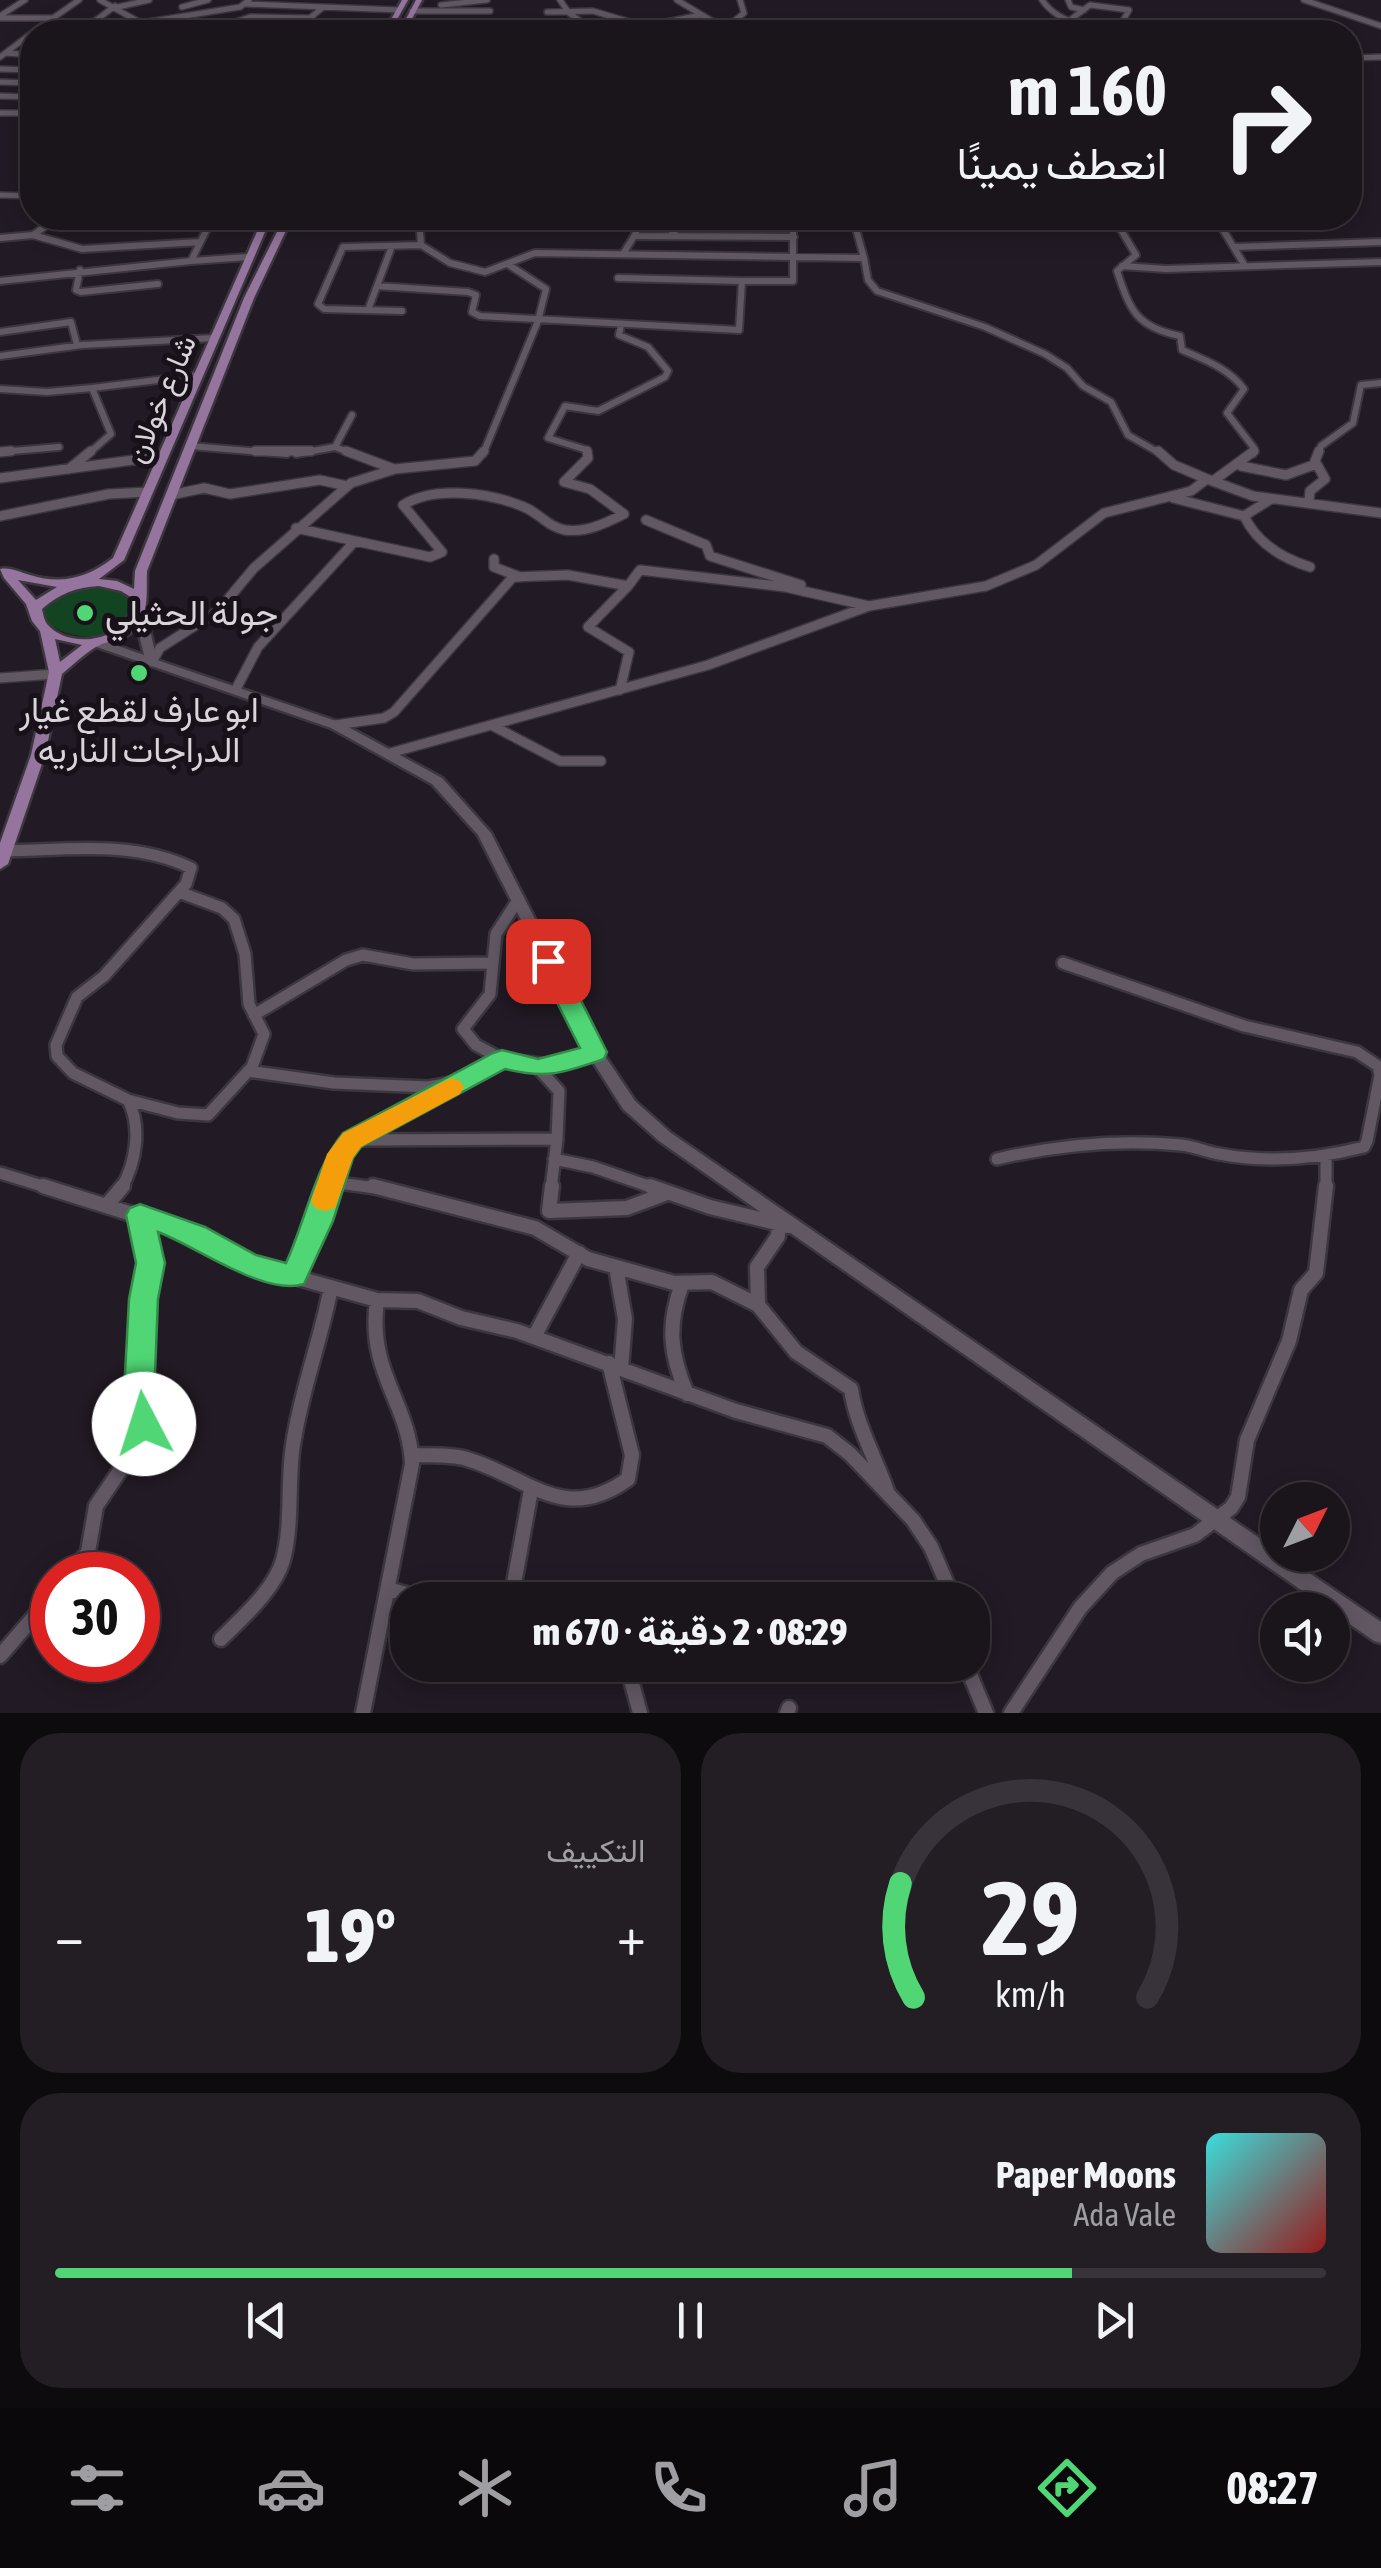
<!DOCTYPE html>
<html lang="ar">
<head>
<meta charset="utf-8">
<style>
	:root { --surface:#1a141b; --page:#231d24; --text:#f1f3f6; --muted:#9f9ea3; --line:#38333a; --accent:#50d674 }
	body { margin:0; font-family:"Asap Condensed",Vazirmatn,sans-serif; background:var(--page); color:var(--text); direction:rtl; height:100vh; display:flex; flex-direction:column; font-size:38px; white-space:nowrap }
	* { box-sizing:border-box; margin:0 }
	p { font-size:32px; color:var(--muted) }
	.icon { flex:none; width:55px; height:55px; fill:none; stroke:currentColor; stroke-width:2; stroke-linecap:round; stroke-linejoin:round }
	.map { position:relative; height:1713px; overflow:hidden; direction:ltr }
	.panel { display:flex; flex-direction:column; gap:20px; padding:20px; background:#0e0b0f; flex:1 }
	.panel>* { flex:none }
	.hud { position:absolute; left:20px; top:20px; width:1342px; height:210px; border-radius:40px; box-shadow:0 5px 25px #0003,0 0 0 2px var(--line); direction:rtl; background:#1a141b; color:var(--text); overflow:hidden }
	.needle { width:65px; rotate:48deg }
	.fabs { position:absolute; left:1260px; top:1482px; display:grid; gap:20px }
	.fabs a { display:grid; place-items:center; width:90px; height:90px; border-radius:50%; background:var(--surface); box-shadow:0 5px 25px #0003,0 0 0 2px var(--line); font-size:50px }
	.speed { position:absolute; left:30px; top:1552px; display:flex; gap:20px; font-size:50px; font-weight:700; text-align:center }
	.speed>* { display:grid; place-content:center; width:130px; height:130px; border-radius:50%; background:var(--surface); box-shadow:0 5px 25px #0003,0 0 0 2px var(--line); line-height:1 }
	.speed .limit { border:15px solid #d22; background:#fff; color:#111 }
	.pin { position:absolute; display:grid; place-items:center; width:85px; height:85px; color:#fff; margin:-42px; border-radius:20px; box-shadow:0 5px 15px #0006 }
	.me { position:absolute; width:110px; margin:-55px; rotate:355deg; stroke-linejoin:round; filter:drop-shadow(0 0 8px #0008) }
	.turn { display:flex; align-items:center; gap:35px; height:210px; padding:0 30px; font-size:45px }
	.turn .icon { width:130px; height:130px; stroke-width:2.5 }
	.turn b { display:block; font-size:70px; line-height:85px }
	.big { font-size:75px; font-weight:800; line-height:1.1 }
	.panel .widget { flex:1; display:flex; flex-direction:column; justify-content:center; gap:15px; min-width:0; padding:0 35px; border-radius:40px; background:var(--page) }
	.panel .dial { align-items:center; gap:0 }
	.dial svg { height:260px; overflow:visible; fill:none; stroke:var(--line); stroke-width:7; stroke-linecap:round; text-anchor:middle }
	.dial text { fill:var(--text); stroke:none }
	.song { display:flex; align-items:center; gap:30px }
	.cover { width:120px; height:120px; border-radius:15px; background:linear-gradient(135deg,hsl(180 70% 55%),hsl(0 70% 35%)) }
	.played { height:10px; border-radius:5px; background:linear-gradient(90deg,var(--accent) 80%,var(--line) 80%) }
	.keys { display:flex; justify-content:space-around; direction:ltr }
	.heat { display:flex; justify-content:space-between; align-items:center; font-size:55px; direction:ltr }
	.panel .tiles { flex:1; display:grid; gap:20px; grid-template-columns:1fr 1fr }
	.widget:last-child { grid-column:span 2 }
	.trip { position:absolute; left:390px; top:1582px; width:600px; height:100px; border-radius:40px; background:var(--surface); box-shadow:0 5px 25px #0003,0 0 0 2px var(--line); font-weight:800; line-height:100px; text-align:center; direction:rtl }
	.menu { display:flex; height:160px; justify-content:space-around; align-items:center; background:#0a080b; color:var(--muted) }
	.menu .icon { width:70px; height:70px }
	.menu .selected { color:var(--accent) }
	.menu b { font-size:45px; color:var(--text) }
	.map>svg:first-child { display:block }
</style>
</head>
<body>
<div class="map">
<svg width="1381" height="1713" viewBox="0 0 1381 1713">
	<rect width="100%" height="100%" fill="#221a24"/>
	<path fill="#134421" d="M 88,586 L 121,590 L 132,599 C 132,647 71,643 44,621 L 43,611 L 49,602 Z"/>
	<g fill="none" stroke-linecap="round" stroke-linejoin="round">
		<g stroke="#3c373e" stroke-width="8">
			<path id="street-far4" d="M 100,0 L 141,23
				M 560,0 L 569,13 L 596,32
				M 677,0 L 722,27
				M 1042,0 C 1068,37 1123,25 1163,32
				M 1068,0 L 1071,7 L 1084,10
				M 1304,0 L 1381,26
				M 246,4 L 399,10
				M 441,5 L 487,0
				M 118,7 L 149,0
				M 182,7 L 208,0
				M 412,11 L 490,11
				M 547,12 L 593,11 L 664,32
				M 0,16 L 25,0
				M 0,18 L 54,18
				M 238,21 L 250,17 L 310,18 L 322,8
				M 646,26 L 701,15
				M 250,28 L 313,32
				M 83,30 L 115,6
				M 388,30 L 425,32
				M 33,32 L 79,0
				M 129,32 L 141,23 L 240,7 L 249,0
				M 173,32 L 200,27 L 216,32
				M 429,32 L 507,23 L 553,31
				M 550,32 L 587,25
				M 693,32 L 728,26 L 744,13 L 740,0
				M 1065,32 L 1070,20 L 1090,5 L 1129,10 L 1120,26
				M 6,53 L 32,55
				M 0,57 L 32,33
				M 1350,58 L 1381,57
				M 0,69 L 32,70
				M 0,82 L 32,83
				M 0,96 L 32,97
				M 0,113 L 32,113
				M 32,170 L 23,179 L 32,181
				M 0,195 L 32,196"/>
		</g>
		<g stroke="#3c373e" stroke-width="10">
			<path id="street-far3" d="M 135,218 L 213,218
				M 426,218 L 420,231 L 421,245 L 450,263 L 485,272 L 535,253 L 864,258 L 853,218
				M 613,218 L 633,226 L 636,233 L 623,254
				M 1114,218 L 1136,255 L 1117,271 C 1130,310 1136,327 1180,336 L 1182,350 C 1205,360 1228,368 1244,389 L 1227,413 L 1254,448 L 1253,454
				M 1216,218 L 1245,266
				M 212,219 L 191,261 L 248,257
				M 33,235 L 82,249 L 200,242
				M 636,236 L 794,237
				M 670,236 L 680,226 L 677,218
				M 0,238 L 33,235 L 57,218
				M 1234,247 L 1381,242
				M 864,258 L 868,280 L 877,291 L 985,327 L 1045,354 L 1067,368 L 1083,386 L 1111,402 L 1128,435 L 1161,454
				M 1122,266 L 1166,269 L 1381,262
				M 80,270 L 76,290 L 81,292 L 158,284
				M 0,281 L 191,261
				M 742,281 L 793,281 L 793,218
				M 377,286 L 468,292 L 476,295 L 472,312 L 480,316 L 739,330 L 742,281 L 618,278
				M 368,310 L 392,246
				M 402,311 L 324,309 L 318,304 L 343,247 L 421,245
				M 0,332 L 71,322 L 77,345
				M 0,356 L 82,345 L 214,338
				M 0,389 L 47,392 L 92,388
				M 352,415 L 335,447 L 353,454
				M 190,446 L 287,454
				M 0,452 L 59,447
				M 88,454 L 111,434 L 92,388 L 199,375
				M 296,454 L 335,447
				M 483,454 L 538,321 L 546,289 L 509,265
				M 587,454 L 587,450 L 548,438 L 565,406 L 598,411 L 665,377 L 668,371 L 648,347 L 619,335 L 621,325
				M 1318,454 L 1321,446 L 1353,423 L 1361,385 L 1381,383"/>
		</g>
		<g stroke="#3c373e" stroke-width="12">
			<path id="street-far2" d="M 255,451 L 311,451
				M 346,451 L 394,469
				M 1158,451 L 1174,465 L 1207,479
				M 0,452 L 11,451
				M 1241,466 L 1286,475 L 1316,464
				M 69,469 L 91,451
				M 0,478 L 163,456
				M 1213,481 L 1254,451
				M 171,495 L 204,488 L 230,494 L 320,480 L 347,486
				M 1173,498 L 1244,516
				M 1271,499 L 1244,516 C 1257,543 1281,558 1310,567
				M 1309,502 L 1310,491 L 1325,479 L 1315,461 L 1319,451
				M 0,516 L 109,494 L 148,492
				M 646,520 L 706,545 L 710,556 L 801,585
				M 355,541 L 430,557 L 442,552 L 403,505 C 435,485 491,493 524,507 C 539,513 548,527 565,530 C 586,533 606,523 624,514 L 590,489 L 564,482 L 588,458 L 587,451
				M 494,559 L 494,567 L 520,577
				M 628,586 L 640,570 L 785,587 L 869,606
				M 152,662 L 160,648 L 218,611 L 254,568 L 351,483 L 395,469 L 475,461 L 484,451
				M 0,678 L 55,674
				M 236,689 L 258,647 L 355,541 L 296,528
				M 335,725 L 384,718 L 394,712 L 513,577 L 568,575 L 628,586 L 588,627 L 629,652 L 620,690
				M 493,726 L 560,761 L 601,761
				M 390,753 L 708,665 L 869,606 L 986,586 L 1036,565 L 1104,513 L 1191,491 L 1207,479 L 1253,496 L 1381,513"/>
		</g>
		<g stroke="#3c373e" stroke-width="16">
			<path id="street-far1" d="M 5,851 C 67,850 133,840 191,868 L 186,884 L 104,976 L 77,997 L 56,1045 L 57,1056 L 73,1073 L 128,1100 C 142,1127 136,1163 121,1189
				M 254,1015 L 346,960 L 363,955 L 413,964 L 492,963
				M 502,1059 L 476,1045 L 463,1029 L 490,994 L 496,934 L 518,900
				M 248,1071 L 334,1083 L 428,1087 L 466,1080 L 502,1059 L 549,1065 L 595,1052
				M 128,1100 L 178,1113 L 208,1115 L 252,1067 L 264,1034 L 249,1004 L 245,954 L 234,919 L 222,908 L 179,892
				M 352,1140 L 557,1139 L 559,1091 L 538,1068
				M 1326,1156 L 1326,1189
				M 554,1159 L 593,1167 L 657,1189
				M 997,1159 C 1057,1145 1120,1139 1181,1145 C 1194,1146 1206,1152 1219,1154 C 1267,1163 1317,1159 1364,1147 L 1367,1141 L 1380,1075 L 1378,1066 L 1357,1052 L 1244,1026 L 1063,963
				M 0,1173 L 52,1189
				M 331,1182 L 383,1189
				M 330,1189 L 341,1154 L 352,1140 L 445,1090
				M 551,1189 L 557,1139"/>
		</g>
		<g stroke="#3c373e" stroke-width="19">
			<path id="street" d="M 43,1186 L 195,1234 L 248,1264 L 377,1300 C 367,1374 409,1401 412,1464 L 363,1713
				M 373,1186 L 535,1228 L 588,1259 L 674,1283 L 712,1282 L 758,1305 L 796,1352 L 851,1389 C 856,1424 875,1457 887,1491
				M 552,1186 L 549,1211 L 627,1208 L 667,1193
				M 650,1186 L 710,1207 L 789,1226
				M 107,1205 L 123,1186
				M 616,1267 L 625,1319 L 621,1369
				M 294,1276 L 330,1186
				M 682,1284 C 667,1325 670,1354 687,1394
				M 377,1300 L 418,1301 L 461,1318 L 517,1331 L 736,1411 L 827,1436 L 850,1454 L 913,1520 L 931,1547 L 954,1600
				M 758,1305 L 757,1267 L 778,1236 L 779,1224
				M 534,1337 L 579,1253
				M 412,1455 C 430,1456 450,1454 467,1459 C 530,1478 564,1525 628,1479 L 632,1455 L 609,1363
				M 70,1575 L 88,1552 L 96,1506 L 142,1438 L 140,1374 L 150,1263 L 140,1215
				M 388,1589 L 428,1600
				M 511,1600 L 531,1490
				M 221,1639 C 242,1618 275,1589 283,1560 C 293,1522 287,1483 293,1445 C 301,1390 321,1340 331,1287
				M 0,1656 L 52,1596
				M 627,1665 L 640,1713
				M 966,1665 L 986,1713
				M 787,1713 L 789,1708
				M 1011,1713 L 1080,1608 L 1112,1573 L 1141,1554 L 1195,1535 L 1231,1508 L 1238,1497 L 1247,1440 L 1289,1341 L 1301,1290 L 1316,1273 L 1326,1186"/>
		</g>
		<g stroke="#3c373e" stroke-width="5">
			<path id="secondary" d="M 139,607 L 145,610 L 157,660 L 339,722 L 442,778 L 491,833 L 605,1056 L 635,1101 L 671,1133 L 1278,1551 L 1278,1555 L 1283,1555 L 1381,1622 L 1381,1643 L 1374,1641 L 659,1141 L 623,1109 L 593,1062 L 478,835 L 432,784 L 331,728 L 91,645 L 89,642 L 91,639 L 95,638 L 144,655 L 133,610 Z"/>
		</g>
		<g stroke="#3c373e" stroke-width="5">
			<path id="primary" d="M 402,0 L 408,0 L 390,32 L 384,32 Z
				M 416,0 L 422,0 L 405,32 L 399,32 Z
				M 263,218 L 271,218 L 124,560 L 99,579 L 117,581 L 134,589 L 135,571 L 244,298 L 284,218 L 292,218 L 254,298 L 147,571 C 146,596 151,622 125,637 C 118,641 110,641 102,644 C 88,650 74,664 62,674 L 45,755 L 8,864 L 0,869 L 0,843 L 31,755 L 49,672 L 40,631 L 32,621 L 26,604 L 4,578 L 0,569 C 11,567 19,572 30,575 C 62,585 87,578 113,558 ZM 18,580 L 57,587 L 36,600 ZM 99,586 L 121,591 L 134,599 C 131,642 69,651 47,624 C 44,620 43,613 42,609 C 59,594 76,587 99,586 ZM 55,639 L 82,645 L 60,662 Z"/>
		</g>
		<use href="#street-far4" stroke="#615863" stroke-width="5"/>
		<use href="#street-far3" stroke="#615863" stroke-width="6"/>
		<use href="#street-far2" stroke="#615863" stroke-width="9"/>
		<use href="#street-far1" stroke="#615863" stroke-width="11"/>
		<use href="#street" stroke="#615863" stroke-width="14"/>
		<use href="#secondary" fill="#615863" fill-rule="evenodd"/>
		<use href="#primary" fill="#95759e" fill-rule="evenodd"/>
	</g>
	<path fill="#50d674" stroke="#348b4b" stroke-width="2.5" d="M 548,953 L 561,961 L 607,1052 L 604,1059 C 563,1073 548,1079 505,1069 L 361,1147 L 353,1158 L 333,1221 L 304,1284 C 265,1297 196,1246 158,1232 L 165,1263 L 158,1299 L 155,1374 L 159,1424 L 155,1433 L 144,1437 L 133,1433 L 128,1424 L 125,1374 L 129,1299 L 136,1263 L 126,1215 L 130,1208 L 140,1204 L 205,1227 L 256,1255 L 286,1263 C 305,1222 315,1167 343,1133 L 493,1053 L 502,1050 L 538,1059 L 580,1048 L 536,961 Z"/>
	<path fill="#f59e0b" d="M 451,1078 L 460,1081 L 464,1087 L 460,1094 L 361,1147 L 353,1158 L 335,1208 L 325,1211 L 315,1208 L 311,1201 L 327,1154 L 343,1133 Z"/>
	<g fill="#50d674" stroke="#18111a" stroke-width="4">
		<circle cx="85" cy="613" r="10"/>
		<circle cx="139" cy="673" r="10"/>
	</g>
	<g text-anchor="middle" stroke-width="10" stroke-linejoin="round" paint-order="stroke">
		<g font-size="30" fill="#d9d4da" stroke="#18111a">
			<text transform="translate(161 399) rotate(-67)" y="10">شارع خولان</text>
		</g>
		<g font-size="35" fill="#d9d4da" stroke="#18111a" text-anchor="start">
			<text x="105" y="625">جولة الحثيلي</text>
			<text x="139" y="722" text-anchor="middle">ابو عارف لقطع غيار<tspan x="139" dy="40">الدراجات الناريه</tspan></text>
		</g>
	</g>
</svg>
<div class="fabs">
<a><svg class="needle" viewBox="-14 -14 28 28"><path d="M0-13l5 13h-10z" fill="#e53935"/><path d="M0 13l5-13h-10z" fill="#9f9ea3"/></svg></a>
<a><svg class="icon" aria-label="sound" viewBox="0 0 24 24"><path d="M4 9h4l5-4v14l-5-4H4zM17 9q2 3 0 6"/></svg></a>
</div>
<div class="speed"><div class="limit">30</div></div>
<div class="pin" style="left:548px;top:961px;background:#d93025"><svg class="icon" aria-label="arrive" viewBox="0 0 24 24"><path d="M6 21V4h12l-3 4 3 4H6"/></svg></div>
<svg class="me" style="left:144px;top:1424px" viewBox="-20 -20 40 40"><circle r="19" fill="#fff"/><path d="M0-13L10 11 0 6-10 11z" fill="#50d674"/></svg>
<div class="trip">08:29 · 2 دقيقة · 670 m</div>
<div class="hud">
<div class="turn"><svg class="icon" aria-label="right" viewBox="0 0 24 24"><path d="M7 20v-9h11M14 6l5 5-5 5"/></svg><div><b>160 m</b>انعطف يمينًا</div></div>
</div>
</div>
<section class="panel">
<div class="tiles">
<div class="widget dial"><svg viewBox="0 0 100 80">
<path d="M14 69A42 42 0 1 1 86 69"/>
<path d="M14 69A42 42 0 0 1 10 34" stroke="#50d674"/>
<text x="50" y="56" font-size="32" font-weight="700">29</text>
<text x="50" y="72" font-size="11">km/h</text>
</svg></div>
<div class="widget"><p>التكييف</p>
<div class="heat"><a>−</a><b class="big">19°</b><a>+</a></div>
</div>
<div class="widget">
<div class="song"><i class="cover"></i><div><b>Paper Moons</b><p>Ada Vale</p></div></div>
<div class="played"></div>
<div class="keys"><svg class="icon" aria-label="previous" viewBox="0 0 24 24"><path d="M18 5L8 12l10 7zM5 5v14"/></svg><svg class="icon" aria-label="pause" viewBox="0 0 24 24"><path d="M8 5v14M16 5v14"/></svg><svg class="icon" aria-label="next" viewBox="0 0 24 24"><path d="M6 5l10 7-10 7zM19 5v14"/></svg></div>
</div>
</div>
</section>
<nav class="menu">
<b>08:27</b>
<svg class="icon selected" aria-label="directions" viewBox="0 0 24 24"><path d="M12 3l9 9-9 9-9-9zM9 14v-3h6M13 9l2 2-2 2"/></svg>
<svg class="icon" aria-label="music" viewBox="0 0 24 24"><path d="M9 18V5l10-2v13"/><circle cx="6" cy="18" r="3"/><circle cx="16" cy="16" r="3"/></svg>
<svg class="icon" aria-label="phone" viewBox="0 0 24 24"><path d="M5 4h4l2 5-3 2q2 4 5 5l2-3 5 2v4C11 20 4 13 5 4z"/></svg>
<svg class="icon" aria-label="climate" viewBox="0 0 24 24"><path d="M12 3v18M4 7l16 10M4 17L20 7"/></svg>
<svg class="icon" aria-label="car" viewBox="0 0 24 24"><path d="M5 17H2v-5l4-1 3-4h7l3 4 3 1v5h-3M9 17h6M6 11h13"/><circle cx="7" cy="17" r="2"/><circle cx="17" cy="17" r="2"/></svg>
<svg class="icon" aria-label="filters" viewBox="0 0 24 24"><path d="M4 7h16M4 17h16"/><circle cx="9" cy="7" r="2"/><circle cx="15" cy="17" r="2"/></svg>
</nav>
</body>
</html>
